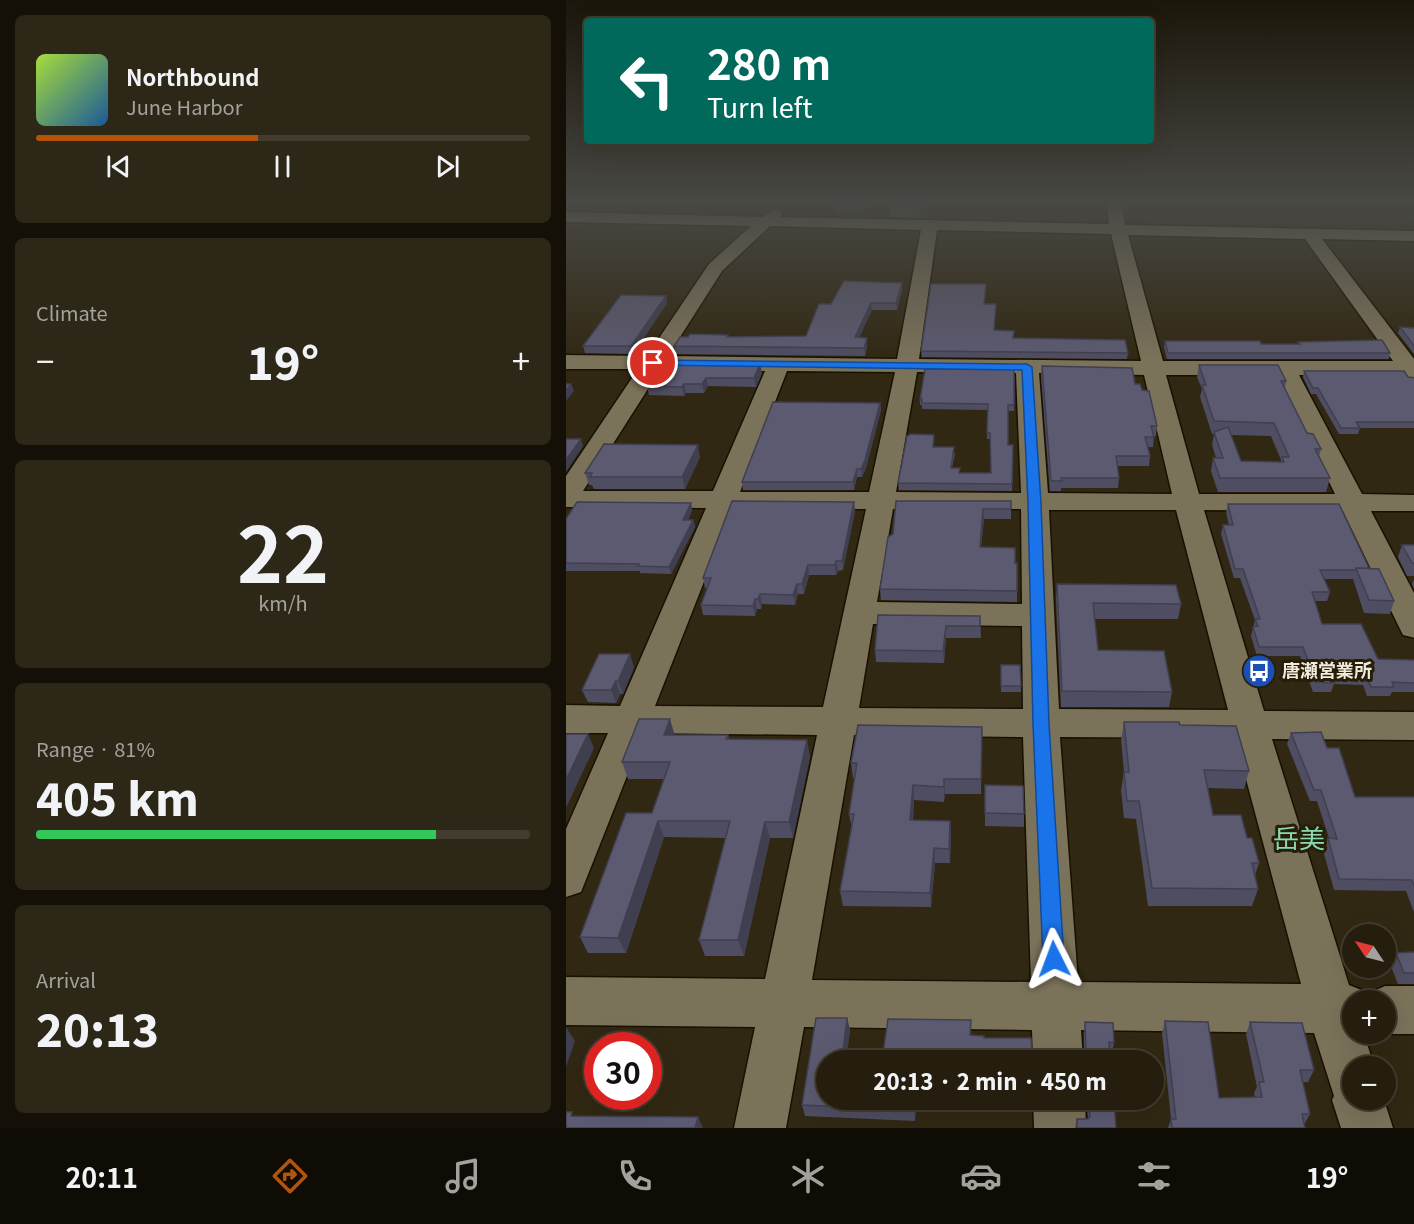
<!DOCTYPE html>
<html lang="en">
<head>
<meta charset="utf-8">
<style>
	:root { --surface:#251e0e; --page:#2d2717; --text:#f1f3f6; --muted:#a3a29e; --line:#423c2e; --accent:#b45309 }
	body { margin:0; font-family:Georgia,"Noto Sans JP",serif; background:var(--page); color:var(--text); height:100vh; display:flex; flex-direction:column; font-size:22px; white-space:nowrap }
	* { box-sizing:border-box; margin:0 }
	p { font-size:20px; color:var(--muted) }
	.icon { flex:none; width:33px; height:33px; fill:none; stroke:currentColor; stroke-width:2; stroke-linecap:round; stroke-linejoin:round }
	.map { position:relative; flex:1; overflow:hidden }
	.side { display:flex; flex-direction:column; gap:15px; padding:15px; background:#141008; width:566px }
	.side>* { flex:none }
	.hud { position:absolute; left:18px; top:18px; width:570px; height:126px; border-radius:6px; box-shadow:0 6px 24px #0002,0 0 0 2px var(--line); background:#00695c; color:#fff; overflow:hidden }
	.needle { width:39px; rotate:305deg }
	.fabs { position:absolute; left:776px; top:924px; display:grid; gap:12px }
	.fabs a { display:grid; place-items:center; width:54px; height:54px; border-radius:50%; background:var(--surface); box-shadow:0 6px 24px #0002,0 0 0 2px var(--line); font-size:30px }
	.speed { position:absolute; left:18px; top:1032px; display:flex; gap:12px; font-size:30px; font-weight:700; text-align:center }
	.speed>* { display:grid; place-content:center; width:78px; height:78px; border-radius:50%; background:var(--surface); box-shadow:0 6px 24px #0002,0 0 0 2px var(--line); line-height:1 }
	.speed .limit { border:9px solid #d22; background:#fff; color:#111 }
	.pin { position:absolute; display:grid; place-items:center; width:51px; height:51px; color:#fff; margin:-26px; border:3px solid #fff; border-radius:50%; box-shadow:0 2px 6px #0007 }
	.me { position:absolute; width:66px; margin:-33px; rotate:357deg; stroke-linejoin:round; filter:drop-shadow(0 0 4px #0008) }
	.turn { display:flex; align-items:center; gap:21px; height:126px; padding:0 24px; font-size:27px }
	.turn .icon { width:78px; height:78px; stroke-width:2.5 }
	.turn b { display:block; font-size:42px; line-height:51px }
	.big { font-size:45px; font-weight:800; line-height:1.1 }
	.side .widget { flex:1; display:flex; flex-direction:column; justify-content:center; gap:9px; min-width:0; padding:0 21px; border-radius:9px; background:var(--page) }
	.side .dial { align-items:center; gap:0 }
	.dial b { font-size:78px; line-height:1 }
	.song { display:flex; align-items:center; gap:18px }
	.cover { width:72px; height:72px; border-radius:9px; background:linear-gradient(135deg,hsl(80 70% 55%),hsl(210 70% 35%)) }
	.played { height:6px; border-radius:3px; background:linear-gradient(90deg,var(--accent) 45%,var(--line) 45%) }
	.keys { display:flex; justify-content:space-around; direction:ltr }
	.heat { display:flex; justify-content:space-between; align-items:center; font-size:33px; direction:ltr }
	.charge { height:9px; border-radius:4px; background:linear-gradient(90deg,#34c759 81%,var(--line) 0) }
	.trip { position:absolute; left:250px; top:1050px; width:348px; height:60px; border-radius:30px; background:var(--surface); box-shadow:0 6px 24px #0002,0 0 0 2px var(--line); font-weight:800; line-height:60px; text-align:center }
	.dock { display:flex; height:96px; justify-content:space-around; align-items:center; background:#0f0c06; color:var(--muted) }
	.dock .icon { width:42px; height:42px }
	.dock .active { color:var(--accent) }
	.dock b { font-size:27px; color:var(--text) }
	main { display:flex; flex:1; min-height:0 }
	.map>svg:first-child { display:block }
</style>
</head>
<body>
<main>
<section class="side">
<div class="widget">
<div class="song"><i class="cover"></i><div><b>Northbound</b><p>June Harbor</p></div></div>
<div class="played"></div>
<div class="keys"><svg class="icon" aria-label="previous" viewBox="0 0 24 24"><path d="M18 5L8 12l10 7zM5 5v14"/></svg><svg class="icon" aria-label="pause" viewBox="0 0 24 24"><path d="M8 5v14M16 5v14"/></svg><svg class="icon" aria-label="next" viewBox="0 0 24 24"><path d="M6 5l10 7-10 7zM19 5v14"/></svg></div>
</div>
<div class="widget"><p>Climate</p>
<div class="heat"><a>−</a><b class="big">19°</b><a>+</a></div>
</div>
<div class="widget dial"><b>22</b><p>km/h</p></div>
<div class="widget"><p>Range · 81%</p><b class="big">405 km</b><div class="charge"></div></div>
<div class="widget"><p>Arrival</p><b class="big">20:13</b></div>
</section>
<div class="map">
<svg width="849" height="1128" viewBox="0 0 849 1128">
	<rect width="100%" height="100%" fill="#312813"/>
	<g fill="none" stroke-linecap="round" stroke-linejoin="round">
		<g stroke="#181100" stroke-width="3">
			<path id="minor" d="M 540,202 L 556,202 L 559,225 L 849,231 L 849,241 L 756,239 L 849,360 L 849,383 L 841,381 L 837,375 L 733,375 L 796,494 L 849,495 L 849,511 L 805,511 L 849,595 L 849,638 L 837,635 L 833,627 L 777,511 L 638,510 L 698,711 L 849,712 L 849,740 L 706,739 L 783,985 L 803,993 L 819,986 L 849,986 L 849,1034 L 818,1034 L 819,1000 L 786,1000 L 786,1034 L 798,1034 L 808,1066 L 786,1066 L 786,1100 L 818,1100 L 827,1128 L 775,1128 L 766,1100 L 768,1096 L 748,1033 L 515,1030 L 517,1060 L 467,1060 L 466,1030 L 238,1027 L 220,1128 L 168,1128 L 189,1027 L 0,1025 L 0,977 L 199,979 L 251,735 L 78,733 L 15,892 L 0,897 L 0,829 L 42,733 L 0,733 L 0,705 L 54,706 L 140,508 L 0,507 L 0,476 L 72,369 L 0,369 L 0,355 L 81,356 L 143,264 L 185,226 L 0,222 L 0,212 L 196,217 L 208,209 L 214,211 L 216,214 L 214,217 L 543,224 ZM 204,226 L 355,230 L 331,359 L 102,356 L 156,271 ZM 371,230 L 545,234 L 575,361 L 353,359 ZM 562,235 L 739,239 L 827,361 L 597,361 ZM 94,370 L 199,371 L 147,491 L 17,491 ZM 221,371 L 329,372 L 303,492 L 174,492 ZM 351,372 L 450,373 L 455,493 L 330,492 ZM 473,373 L 578,375 L 606,494 L 482,493 ZM 600,375 L 711,375 L 769,494 L 633,494 ZM 167,508 L 300,509 L 257,707 L 89,706 ZM 327,509 L 455,509 L 456,604 L 311,602 ZM 483,510 L 610,510 L 662,710 L 493,709 ZM 307,624 L 456,626 L 457,709 L 293,708 ZM 288,735 L 457,737 L 465,982 L 246,980 ZM 494,737 L 669,738 L 735,984 L 512,982 Z
				M 467,1100 L 519,1100 L 520,1128 L 468,1128 Z"/>
		</g>
		<use href="#minor" fill="#7b725a" fill-rule="evenodd"/>
	</g>
	<path fill="#4f4d61" fill-rule="evenodd" d="M 262,202 L 302,202 L 296,212 L 269,212 L 268,202 Z
		M 324,202 L 358,202 L 352,218 L 325,217 Z
		M 336,290 L 331,310 L 306,310 L 293,337 L 301,338 L 301,346 L 299,356 L 110,354 L 108,346 L 122,337 L 240,336 L 265,304 Z
		M 101,303 L 67,354 L 19,353 L 17,346 Z
		M 419,304 L 429,330 L 448,338 L 562,353 L 561,359 L 356,357 L 355,351 Z
		M 834,327 L 849,328 L 849,355 L 832,333 Z
		M 599,341 L 695,344 L 732,344 L 732,342 L 824,353 L 823,359 L 601,359 L 598,347 Z
		M 95,364 L 196,373 L 190,387 L 142,386 L 138,393 L 120,393 L 118,396 L 83,395 L 81,386 Z
		M 633,365 L 720,381 L 719,388 L 741,433 L 755,449 L 753,456 L 764,478 L 760,492 L 652,492 L 645,471 L 647,458 L 650,458 L 646,445 L 648,434 L 646,434 L 634,397 L 636,389 L 631,377 ZM 664,435 L 705,436 L 715,460 L 715,462 L 675,461 Z
		M 476,366 L 569,384 L 576,390 L 591,426 L 590,436 L 588,436 L 587,447 L 582,447 L 584,456 L 583,466 L 551,466 L 553,478 L 552,488 L 495,488 L 495,491 L 484,491 L 475,375 Z
		M 448,369 L 448,411 L 442,411 L 442,445 L 447,445 L 446,491 L 333,490 L 332,483 L 368,435 L 368,447 L 389,453 L 386,468 L 394,473 L 425,473 L 424,439 L 421,439 L 422,410 L 356,409 L 356,405 L 354,405 L 354,400 Z
		M 738,371 L 849,378 L 849,428 L 794,428 L 792,434 L 773,434 L 750,394 L 745,394 L 737,377 Z
		M 314,403 L 315,410 L 300,468 L 296,477 L 291,477 L 288,490 L 177,490 L 176,482 Z
		M 134,457 L 119,489 L 28,489 L 26,485 L 23,485 L 19,473 Z
		M 445,501 L 445,519 L 418,519 L 415,547 L 449,563 L 451,563 L 451,602 L 315,600 L 314,589 L 327,534 Z
		M 288,502 L 289,511 L 277,570 L 272,571 L 270,575 L 243,575 L 238,594 L 232,594 L 229,605 L 196,604 L 195,609 L 191,609 L 189,616 L 137,615 L 135,605 L 141,588 L 139,588 L 137,578 Z
		M 125,503 L 126,510 L 122,520 L 127,520 L 129,527 L 105,574 L 74,573 L 74,571 L 0,571 L 0,519 Z
		M 662,504 L 803,568 L 828,601 L 824,614 L 798,613 L 787,579 L 758,579 L 764,592 L 761,601 L 749,601 L 756,624 L 812,659 L 849,660 L 849,692 L 826,692 L 824,696 L 801,696 L 797,685 L 768,684 L 765,692 L 747,692 L 734,656 L 691,656 L 685,636 L 689,620 L 674,578 L 668,578 L 655,534 L 657,525 L 663,525 L 660,512 Z
		M 836,545 L 849,545 L 849,576 L 841,576 L 832,557 Z
		M 849,578 L 849,592 L 846,584 Z
		M 491,584 L 615,604 L 612,619 L 528,619 L 532,650 L 606,692 L 603,707 L 495,707 L 490,599 Z
		M 312,615 L 414,616 L 415,638 L 380,638 L 378,663 L 310,662 L 309,650 Z
		M 435,665 L 454,665 L 455,692 L 435,692 Z
		M 68,667 L 57,694 L 54,694 L 50,703 L 22,702 L 16,690 Z
		M 558,722 L 614,725 L 683,771 L 678,789 L 642,788 L 647,815 L 681,838 L 693,863 L 689,875 L 692,889 L 686,906 L 582,906 L 570,819 L 558,818 L 555,790 L 558,772 L 555,740 Z
		M 416,727 L 415,794 L 379,794 L 378,802 L 348,800 L 347,820 L 384,821 L 385,835 L 384,863 L 369,863 L 365,907 L 277,906 L 274,891 L 286,829 L 283,814 L 289,778 L 287,778 L 285,763 Z
		M 725,733 L 761,748 L 789,797 L 849,797 L 849,915 L 840,891 L 768,890 L 757,850 L 762,838 L 763,838 L 751,801 L 744,801 L 721,744 Z
		M 109,735 L 162,735 L 163,739 L 244,756 L 227,838 L 204,838 L 178,956 L 139,956 L 133,940 L 160,838 L 98,837 L 60,953 L 22,953 L 14,937 L 86,813 L 98,779 L 62,779 L 56,762 Z
		M 419,785 L 458,814 L 458,827 L 419,826 Z
		M 849,952 L 849,984 L 832,984 L 824,964 L 830,953 Z
		M 281,1018 L 284,1030 L 280,1060 L 261,1060 L 261,1100 L 416,1100 L 415,1109 L 350,1107 L 349,1121 L 239,1116 L 236,1105 Z
		M 599,1021 L 653,1098 L 689,1097 L 688,1093 L 691,1087 L 680,1034 L 684,1022 L 748,1070 L 742,1082 L 736,1082 L 744,1114 L 738,1125 L 739,1128 L 602,1128 L 605,1119 L 596,1033 Z
		M 519,1022 L 548,1043 L 546,1054 L 544,1054 L 544,1060 L 507,1060 L 508,1051 L 518,1050 L 518,1034 Z
		M 405,1035 L 466,1050 L 475,1051 L 474,1060 L 311,1060 L 317,1054 Z
		M 521,1100 L 548,1100 L 550,1128 L 509,1128 L 511,1119 L 522,1119 Z"/>
	<path fill="#403f4f" d="M 295,202 L 302,202 L 296,212 Z
		M 351,202 L 358,202 L 352,218 Z
		M 336,283 L 336,290 L 331,310 L 330,303 Z
		M 100,296 L 101,303 L 67,354 L 65,346 Z
		M 305,303 L 306,310 L 290,345 L 289,337 Z
		M 301,338 L 301,346 L 299,356 L 298,348 Z
		M 194,364 L 196,373 L 190,387 L 188,378 Z
		M 140,378 L 142,386 L 138,393 L 136,384 Z
		M 5,384 L 8,391 L 0,401 L 0,391 Z
		M 118,384 L 120,393 L 118,396 L 116,387 Z
		M 314,403 L 315,410 L 300,468 L 296,477 L 295,469 Z
		M 15,439 L 17,446 L 0,472 L 0,460 Z
		M 132,445 L 134,457 L 119,489 L 116,477 Z
		M 291,469 L 291,477 L 288,490 L 287,482 Z
		M 288,502 L 289,511 L 277,570 L 276,561 Z
		M 125,503 L 126,510 L 119,527 L 117,520 Z
		M 417,509 L 418,519 L 414,557 L 414,547 Z
		M 127,520 L 129,527 L 105,574 L 103,567 Z
		M 270,561 L 272,571 L 270,575 L 269,565 Z
		M 242,565 L 243,575 L 238,594 L 236,584 Z
		M 231,584 L 232,594 L 229,605 L 227,595 Z
		M 194,594 L 196,604 L 195,609 L 192,599 Z
		M 189,599 L 191,609 L 189,616 L 187,606 Z
		M 380,626 L 380,638 L 378,663 L 377,651 Z
		M 64,654 L 68,667 L 57,694 L 52,681 Z
		M 50,681 L 54,694 L 50,703 L 45,690 Z
		M 104,719 L 109,736 L 98,735 Z
		M 22,734 L 28,748 L 0,808 L 0,780 Z
		M 241,740 L 244,756 L 227,838 L 223,822 Z
		M 378,779 L 379,794 L 378,802 Z
		M 347,785 L 348,800 L 345,835 L 344,820 Z
		M 92,821 L 98,837 L 60,953 L 52,938 Z
		M 384,821 L 385,835 L 384,863 L 383,849 Z
		M 199,822 L 204,838 L 178,956 L 172,940 Z
		M 368,848 L 369,863 L 365,907 L 364,893 Z
		M 281,1018 L 284,1030 L 280,1060 L 276,1060 Z
		M 0,1027 L 9,1041 L 0,1067 Z
		M 349,1100 L 350,1107 L 349,1121 L 348,1110 Z
		M 132,1117 L 137,1128 L 129,1128 Z"/>
	<path fill="#5c5a71" stroke="#403f4f" stroke-width="1.5" d="M 278,281 L 336,283 L 330,303 L 305,303 L 289,337 L 301,338 L 298,348 L 108,346 L 114,337 L 122,337 L 124,334 L 162,335 L 161,337 L 240,336 L 253,304 L 265,304 Z
		M 365,284 L 420,284 L 418,304 L 430,304 L 428,330 L 448,331 L 447,338 L 559,340 L 562,353 L 355,351 Z
		M 55,295 L 100,296 L 65,346 L 17,346 Z
		M 834,327 L 849,328 L 849,347 Z
		M 816,340 L 824,353 L 602,353 L 599,341 L 694,341 L 695,344 L 734,344 L 732,342 Z
		M 95,364 L 194,364 L 188,378 L 140,378 L 136,384 L 118,384 L 116,387 L 81,386 Z
		M 633,365 L 712,365 L 720,381 L 715,381 L 741,433 L 747,434 L 755,449 L 749,449 L 764,478 L 654,478 L 647,458 L 657,458 L 648,432 L 662,427 L 675,461 L 718,462 L 716,457 L 723,457 L 708,423 L 648,421 L 636,385 L 640,385 Z
		M 476,366 L 566,368 L 569,384 L 574,384 L 576,390 L 583,391 L 591,426 L 585,426 L 588,437 L 579,437 L 584,456 L 550,456 L 553,478 L 495,478 L 496,481 L 485,481 Z
		M 359,369 L 448,369 L 448,405 L 442,405 L 442,445 L 447,445 L 446,484 L 332,483 L 341,436 L 345,434 L 368,435 L 367,447 L 388,447 L 385,468 L 394,468 L 393,473 L 425,473 L 424,433 L 421,433 L 422,404 L 356,403 L 356,399 L 354,400 Z
		M 738,371 L 838,371 L 842,377 L 849,378 L 849,422 L 790,422 L 794,428 L 775,428 L 752,388 L 747,388 Z
		M 0,384 L 5,384 L 0,391 Z
		M 207,402 L 314,403 L 299,460 L 295,469 L 291,469 L 287,482 L 176,482 Z
		M 0,439 L 15,439 L 0,460 Z
		M 38,444 L 132,445 L 116,477 L 24,477 L 26,473 L 19,473 Z
		M 166,501 L 288,502 L 276,561 L 270,561 L 269,565 L 242,565 L 236,584 L 231,584 L 227,595 L 194,594 L 192,599 L 189,599 L 187,606 L 135,605 L 145,578 L 137,578 Z
		M 330,501 L 445,501 L 445,509 L 417,509 L 414,547 L 449,548 L 449,563 L 451,563 L 451,591 L 314,589 L 322,537 L 327,534 Z
		M 11,502 L 125,503 L 117,520 L 127,520 L 103,567 L 72,566 L 73,564 L 0,563 L 0,519 Z
		M 662,504 L 773,504 L 803,568 L 790,568 L 790,570 L 754,570 L 764,592 L 746,592 L 756,624 L 795,624 L 812,659 L 849,660 L 849,683 L 826,682 L 828,687 L 805,687 L 800,676 L 766,674 L 769,683 L 750,682 L 737,647 L 693,647 L 687,627 L 692,626 L 689,619 L 694,619 L 677,569 L 669,569 L 657,525 L 667,525 Z
		M 836,545 L 849,545 L 849,563 L 846,563 Z
		M 790,568 L 813,569 L 828,601 L 803,600 Z
		M 491,584 L 610,585 L 615,604 L 527,603 L 532,650 L 598,651 L 606,692 L 496,691 Z
		M 312,615 L 414,616 L 414,626 L 380,626 L 377,651 L 309,650 Z
		M 33,654 L 64,654 L 52,681 L 50,681 L 45,690 L 16,690 Z
		M 435,665 L 454,665 L 455,686 L 435,686 Z
		M 73,719 L 104,719 L 98,735 L 162,735 L 160,739 L 241,740 L 223,822 L 199,822 L 172,940 L 133,940 L 164,821 L 92,821 L 52,938 L 14,937 L 60,813 L 86,813 L 104,762 L 56,762 Z
		M 558,722 L 613,722 L 614,725 L 670,726 L 683,771 L 638,770 L 647,815 L 675,815 L 681,838 L 686,838 L 693,863 L 686,863 L 692,889 L 586,888 L 573,801 L 561,801 L 558,772 L 563,772 Z
		M 292,725 L 416,727 L 415,779 L 378,779 L 378,787 L 347,785 L 344,820 L 384,821 L 383,849 L 368,848 L 364,893 L 274,891 L 288,814 L 283,814 L 291,763 L 285,763 Z
		M 755,732 L 761,748 L 773,748 L 789,797 L 849,797 L 849,888 L 846,880 L 773,879 L 762,838 L 771,839 L 755,790 L 748,790 L 725,733 Z
		M 0,734 L 22,734 L 0,780 Z
		M 419,785 L 457,786 L 458,814 L 419,813 Z
		M 849,952 L 849,973 L 838,973 L 830,953 Z
		M 250,1018 L 281,1018 L 276,1060 L 261,1060 L 261,1100 L 349,1100 L 348,1110 L 236,1105 Z
		M 322,1019 L 405,1020 L 404,1035 L 418,1036 L 418,1038 L 465,1038 L 466,1050 L 475,1051 L 475,1056 L 417,1055 L 417,1060 L 311,1060 L 311,1054 L 317,1054 Z
		M 599,1021 L 642,1022 L 653,1098 L 696,1097 L 693,1082 L 698,1082 L 684,1022 L 736,1023 L 748,1070 L 734,1070 L 744,1114 L 736,1114 L 739,1128 L 606,1128 L 605,1119 L 610,1119 Z
		M 519,1022 L 547,1023 L 548,1043 L 543,1042 L 544,1060 L 509,1060 L 508,1051 L 520,1050 Z
		M 523,1100 L 548,1100 L 550,1128 L 511,1128 L 511,1119 L 522,1119 L 524,1117 Z
		M 0,1112 L 6,1112 L 5,1116 L 132,1117 L 129,1128 L 0,1128 Z"/>
	<linearGradient id="sky" x2="0" y2="1"><stop stop-color="#1b160a"/><stop offset="0.56" stop-color="#484844"/><stop offset="1" stop-color="#484844" stop-opacity="0"/></linearGradient>
	<rect width="849" height="360" fill="url(#sky)"/>
	<path fill="#1a73e8" stroke="#114b97" stroke-width="1.5" d="M 87,360 L 461,364 L 466,367 L 475,503 L 483,724 L 498,959 L 495,966 L 488,969 L 481,966 L 477,959 L 467,724 L 462,503 L 456,370 L 83,365 L 83,361 Z"/>
	<defs>
		<g id="bus-disc" transform="scale(1.725)"><circle r="9.5" fill="#1a4fb4" stroke="#271e09"/><path d="M-5-6H5V4H4V6H2V4H-2V6H-4V4H-5ZM-3.5-4V0h7V-4ZM-3.5 1.2v1.5H-2V1.2ZM2 1.2v1.5H3.5V1.2Z" fill="#fff"/></g>
	</defs>
	<g fill-rule="evenodd">
		<use href="#bus-disc" x="693" y="671"/>
	</g>
	<g text-anchor="middle" stroke-width="6" stroke-linejoin="round" paint-order="stroke">
		<g font-size="18" font-weight="bold" fill="#f1ebde" stroke="#271e09" text-anchor="start">
			<text x="716" y="677">唐瀬営業所</text>
		</g>
		<g font-size="26" fill="#89dab1" stroke="#271e09">
			<text x="733" y="848">岳美</text>
		</g>
	</g>
</svg>
<div class="fabs">
<a><svg class="needle" viewBox="-14 -14 28 28"><path d="M0-13l5 13h-10z" fill="#e53935"/><path d="M0 13l5-13h-10z" fill="#a3a29e"/></svg></a>
<a>+</a>
<a>−</a>
</div>
<div class="speed"><div class="limit">30</div></div>
<div class="pin" style="left:87px;top:363px;background:#d93025"><svg class="icon" aria-label="arrive" viewBox="0 0 24 24"><path d="M6 21V4h12l-3 4 3 4H6"/></svg></div>
<svg class="me" style="left:488px;top:959px" viewBox="-20 -20 40 40"><path d="M0-17L14 15 0 8-14 15z" fill="#1a73e8" stroke="#fff" stroke-width="4"/></svg>
<div class="trip">20:13 · 2 min · 450 m</div>
<div class="hud">
<div class="turn"><svg class="icon" aria-label="left" viewBox="0 0 24 24"><path d="M17 20v-9H6M10 6l-5 5 5 5"/></svg><div><b>280 m</b>Turn left</div></div>
</div>
</div>
</main>
<nav class="dock">
<b>20:11</b>
<svg class="icon active" aria-label="directions" viewBox="0 0 24 24"><path d="M12 3l9 9-9 9-9-9zM9 14v-3h6M13 9l2 2-2 2"/></svg>
<svg class="icon" aria-label="music" viewBox="0 0 24 24"><path d="M9 18V5l10-2v13"/><circle cx="6" cy="18" r="3"/><circle cx="16" cy="16" r="3"/></svg>
<svg class="icon" aria-label="phone" viewBox="0 0 24 24"><path d="M5 4h4l2 5-3 2q2 4 5 5l2-3 5 2v4C11 20 4 13 5 4z"/></svg>
<svg class="icon" aria-label="climate" viewBox="0 0 24 24"><path d="M12 3v18M4 7l16 10M4 17L20 7"/></svg>
<svg class="icon" aria-label="car" viewBox="0 0 24 24"><path d="M5 17H2v-5l4-1 3-4h7l3 4 3 1v5h-3M9 17h6M6 11h13"/><circle cx="7" cy="17" r="2"/><circle cx="17" cy="17" r="2"/></svg>
<svg class="icon" aria-label="filters" viewBox="0 0 24 24"><path d="M4 7h16M4 17h16"/><circle cx="9" cy="7" r="2"/><circle cx="15" cy="17" r="2"/></svg>
<b>19°</b>
</nav>
</body>
</html>
